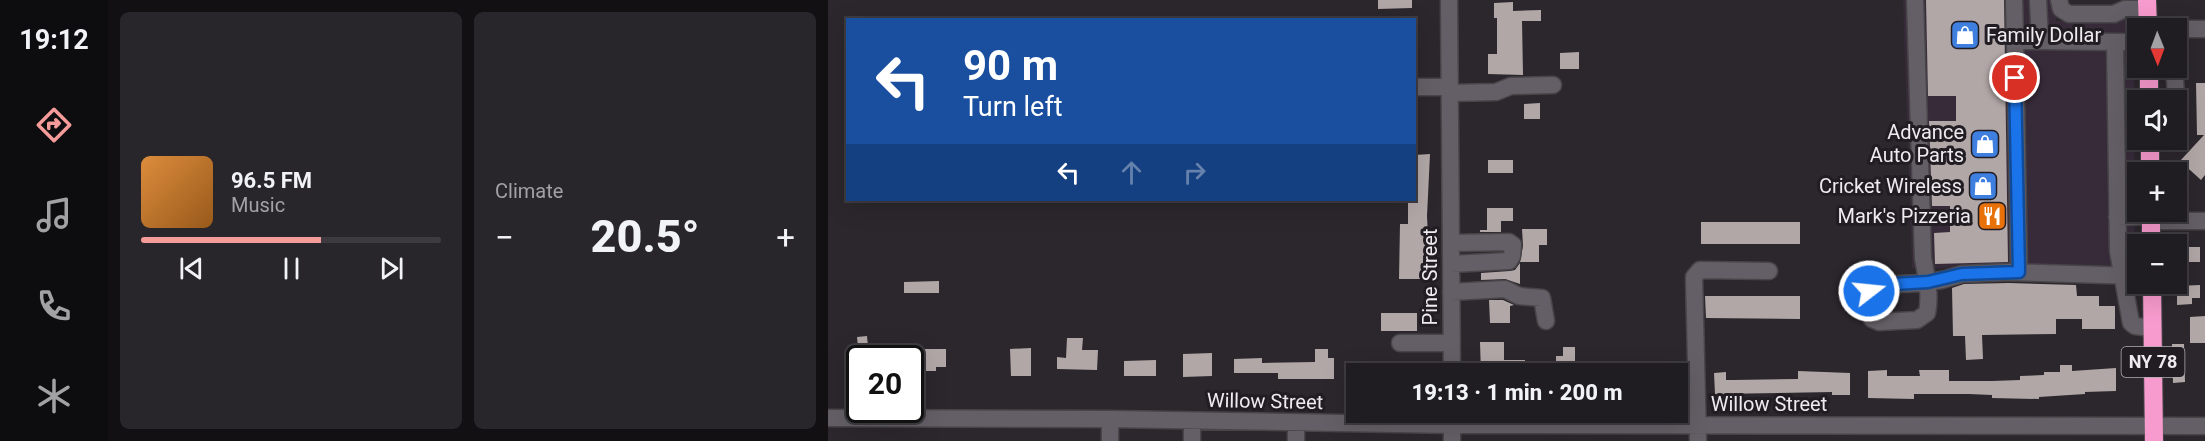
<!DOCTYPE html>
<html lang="en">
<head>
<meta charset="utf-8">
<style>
	:root { --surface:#201d22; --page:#28262a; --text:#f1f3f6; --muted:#a2a2a5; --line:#3d3b40; --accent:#f59b99 }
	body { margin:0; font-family:Roboto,sans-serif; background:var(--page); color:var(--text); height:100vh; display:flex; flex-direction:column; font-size:22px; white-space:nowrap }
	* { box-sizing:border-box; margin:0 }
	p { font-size:20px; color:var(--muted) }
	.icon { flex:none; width:33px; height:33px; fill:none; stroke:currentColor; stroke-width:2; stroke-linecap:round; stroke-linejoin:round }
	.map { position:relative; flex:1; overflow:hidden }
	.sheet { display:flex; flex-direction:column; gap:12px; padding:12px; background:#121013; width:720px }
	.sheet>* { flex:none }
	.hud { position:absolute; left:18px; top:18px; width:570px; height:183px; border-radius:0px; box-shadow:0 6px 24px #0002,0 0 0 2px var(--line); background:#1a4fa0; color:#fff; overflow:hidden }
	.needle { width:39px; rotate:179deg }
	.controls { position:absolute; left:1299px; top:18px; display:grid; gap:12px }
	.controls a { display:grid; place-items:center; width:60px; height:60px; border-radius:0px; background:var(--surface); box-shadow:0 6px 24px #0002,0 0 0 2px var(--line); font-size:30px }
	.speed { position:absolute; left:18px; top:345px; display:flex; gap:12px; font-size:30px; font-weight:700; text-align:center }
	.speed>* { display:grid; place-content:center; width:78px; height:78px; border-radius:50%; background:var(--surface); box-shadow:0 6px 24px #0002,0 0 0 2px var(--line); line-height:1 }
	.speed .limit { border:3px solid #111; border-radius:9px; background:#fff; color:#111 }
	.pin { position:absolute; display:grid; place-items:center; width:51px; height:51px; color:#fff; margin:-26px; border:3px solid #fff; border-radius:50%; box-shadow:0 2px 6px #0007 }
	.me { position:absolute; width:66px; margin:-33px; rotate:74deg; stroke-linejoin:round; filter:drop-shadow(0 0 4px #0008) }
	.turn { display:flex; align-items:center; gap:21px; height:126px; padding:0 18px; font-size:27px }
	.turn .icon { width:78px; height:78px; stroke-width:2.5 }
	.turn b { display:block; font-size:42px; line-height:51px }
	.lanes { display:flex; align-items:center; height:57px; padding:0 18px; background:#0003; justify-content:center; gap:30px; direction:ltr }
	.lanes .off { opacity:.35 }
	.big { font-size:45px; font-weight:800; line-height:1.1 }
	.sheet .widget { flex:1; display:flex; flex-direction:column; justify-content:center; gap:9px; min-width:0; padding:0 21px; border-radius:9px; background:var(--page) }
	.song { display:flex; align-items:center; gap:18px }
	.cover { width:72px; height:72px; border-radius:9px; background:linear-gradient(135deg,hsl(30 70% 55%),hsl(30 70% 35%)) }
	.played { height:6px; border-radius:3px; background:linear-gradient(90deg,var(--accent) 60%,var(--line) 60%) }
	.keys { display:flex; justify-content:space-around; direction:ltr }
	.heat { display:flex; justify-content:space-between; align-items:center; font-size:33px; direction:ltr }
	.sheet .tiles { flex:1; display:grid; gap:12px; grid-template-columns:repeat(2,1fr) }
	.trip { position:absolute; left:518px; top:363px; width:342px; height:60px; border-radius:0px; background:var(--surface); box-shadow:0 6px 24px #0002,0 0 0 2px var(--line); font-weight:800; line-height:60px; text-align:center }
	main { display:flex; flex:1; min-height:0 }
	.menu { display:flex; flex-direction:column; width:108px; justify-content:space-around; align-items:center; background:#0d0c0e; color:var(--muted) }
	.menu .icon { width:42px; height:42px }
	.menu .active { color:var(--accent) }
	.menu b { font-size:27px; color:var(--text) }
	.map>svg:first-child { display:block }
</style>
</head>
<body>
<main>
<nav class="menu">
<b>19:12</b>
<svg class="icon active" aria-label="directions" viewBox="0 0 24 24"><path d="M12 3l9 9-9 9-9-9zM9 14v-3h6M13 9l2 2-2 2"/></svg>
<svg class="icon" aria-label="music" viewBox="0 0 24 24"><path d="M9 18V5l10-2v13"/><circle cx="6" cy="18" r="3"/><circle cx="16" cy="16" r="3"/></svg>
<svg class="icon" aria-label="phone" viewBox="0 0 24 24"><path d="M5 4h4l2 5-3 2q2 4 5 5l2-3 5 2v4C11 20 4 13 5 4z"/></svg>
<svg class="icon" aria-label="climate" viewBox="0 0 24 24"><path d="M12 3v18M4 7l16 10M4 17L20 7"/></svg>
</nav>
<section class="sheet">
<div class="tiles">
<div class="widget">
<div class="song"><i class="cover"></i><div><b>96.5 FM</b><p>Music</p></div></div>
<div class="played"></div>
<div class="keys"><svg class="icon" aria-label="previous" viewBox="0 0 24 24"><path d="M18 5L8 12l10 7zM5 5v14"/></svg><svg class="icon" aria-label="pause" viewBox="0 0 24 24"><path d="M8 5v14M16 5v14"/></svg><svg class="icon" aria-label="next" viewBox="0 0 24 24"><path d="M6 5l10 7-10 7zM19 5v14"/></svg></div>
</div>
<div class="widget"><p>Climate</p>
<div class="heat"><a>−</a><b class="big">20.5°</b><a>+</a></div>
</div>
</div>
</section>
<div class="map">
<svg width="1377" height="441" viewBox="0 0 1377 441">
	<rect width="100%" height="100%" fill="#2b272d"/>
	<path fill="#372b3a" d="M 1075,0 L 1227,0 L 1228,21 L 1306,20 L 1307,267 L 1084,268 Z"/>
	<path fill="#b1a7a6" d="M 550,0 L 584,0 L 584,8 L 550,9 Z
		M 1098,0 L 1176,0 L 1180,262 L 1107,264 L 1106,233 L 1122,232 L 1122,206 L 1104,206 L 1101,121 L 1128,121 L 1128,96 L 1100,96 Z
		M 685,2 L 685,11 L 713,10 L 713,21 L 694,21 L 695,75 L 660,74 L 660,54 L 669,54 L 669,18 L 666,18 L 666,3 Z
		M 751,52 L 751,69 L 732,69 L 732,53 Z
		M 1368,83 L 1377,83 L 1377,175 L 1373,180 L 1352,161 L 1376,135 L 1369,135 Z
		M 712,103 L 712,119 L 696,119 L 696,104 Z
		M 602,154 L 599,216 L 602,279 L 571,279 L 572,224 L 580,224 L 580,200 L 586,200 L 586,155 Z
		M 660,160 L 685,160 L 685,173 L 660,173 Z
		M 659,208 L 685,208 L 685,221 L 673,221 L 673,232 L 652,232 L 652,230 L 659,230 Z
		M 873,222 L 972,222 L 972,244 L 873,244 Z
		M 694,229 L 719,229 L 719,245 L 711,245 L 711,262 L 692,262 L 695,246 Z
		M 1348,247 L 1372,247 L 1372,262 L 1348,262 Z
		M 692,263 L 692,284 L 677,279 L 653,280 L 653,273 L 682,271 L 687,270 Z
		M 111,281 L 111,293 L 76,293 L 76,282 Z
		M 1181,283 L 1248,285 L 1249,296 L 1271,296 L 1271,306 L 1287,306 L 1287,329 L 1254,329 L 1254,319 L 1228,319 L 1228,334 L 1154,335 L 1155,359 L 1138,360 L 1137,336 L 1125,336 L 1124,288 L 1136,284 Z
		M 1372,285 L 1372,298 L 1364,298 L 1364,304 L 1349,305 L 1349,286 Z
		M 877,296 L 972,296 L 972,319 L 878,318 Z
		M 661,300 L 675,300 L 686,305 L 682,306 L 682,323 L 662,323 Z
		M 553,313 L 589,313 L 589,331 L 553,331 Z
		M 1377,316 L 1377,343 L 1362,343 L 1362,317 Z
		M 39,336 L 41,357 L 31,358 L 29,337 Z
		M 239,338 L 255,338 L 254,350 L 270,350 L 269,370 L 229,369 L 229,357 L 238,358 Z
		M 652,342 L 676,342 L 676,360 L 697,360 L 697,373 L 653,374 Z
		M 1344,344 L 1356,344 L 1357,382 L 1345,383 Z
		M 735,347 L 747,347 L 747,374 L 728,374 L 728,356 L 735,356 Z
		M 203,348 L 203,376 L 183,376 L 182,349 Z
		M 87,349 L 118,349 L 118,367 L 108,367 L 108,371 L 87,371 Z
		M 487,349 L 500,349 L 500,358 L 506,358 L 506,379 L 450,379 L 450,373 L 406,373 L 406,359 L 434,358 L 434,363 L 487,362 Z
		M 384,353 L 384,376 L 355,377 L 355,354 Z
		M 328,360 L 328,376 L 296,376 L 296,361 Z
		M 1232,365 L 1244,365 L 1244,371 L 1288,368 L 1288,391 L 1257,392 L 1257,394 L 1211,397 L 1211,399 L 1164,398 L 1164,395 L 1141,394 L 1086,394 L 1086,399 L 1040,398 L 1040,371 L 1059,370 L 1059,376 L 1092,376 L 1091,370 L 1121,370 L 1121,381 L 1164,381 L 1192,380 L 1192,376 L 1216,375 L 1216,372 L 1232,372 Z
		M 970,371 L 1022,373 L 1022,395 L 1004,395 L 1004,392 L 887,394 L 886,373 L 898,372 L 898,380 L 905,380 L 970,379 Z"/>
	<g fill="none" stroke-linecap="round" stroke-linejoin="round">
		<g stroke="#484549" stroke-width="19">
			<path id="minor" d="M 621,0 L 624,374
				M 1087,0 L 1095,258 C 1098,275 1103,294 1099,313 L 1089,320 L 1051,322 L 1044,319 L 1041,313 L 1041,291 L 1044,287 L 1049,285 L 1094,283 L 1114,280 L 1134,274 L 1181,272 L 1310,276
				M 1186,0 L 1187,41
				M 1210,0 L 1212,41 L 1287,42
				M 1231,0 L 1233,9 L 1241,14 L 1286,14 L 1297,9 L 1319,9
				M 1348,29 L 1377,29
				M 1310,42 L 1287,42 L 1290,251 L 1303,323 L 1307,326 L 1324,328
				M 1321,69 L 1342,71 L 1347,78 L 1348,100
				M 586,87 L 622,87
				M 622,93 L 668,92 L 683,86 L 725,85
				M 1289,217 L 1323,216
				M 1323,221 L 1377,221
				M 623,243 L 681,242 L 685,245 L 684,256 L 681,261 L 623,264
				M 1191,272 L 1187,41 L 1212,41
				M 623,292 L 677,289 L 691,296 L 714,298 L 718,321
				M 572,343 L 623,343
				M 624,412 L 624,441
				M 0,418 L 282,419 L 624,425 L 1377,426
				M 282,441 L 282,419
				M 364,441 L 364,421
				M 468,441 L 468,423
				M 870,441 L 866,277 L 872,270 L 941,271"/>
		</g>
		<g stroke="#484549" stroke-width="20">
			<path id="highway" d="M 1319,0 L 1320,28
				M 1321,68 L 1321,100
				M 1322,140 L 1322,172
				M 1323,212 L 1323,244
				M 1324,284 L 1326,441"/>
		</g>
		<use href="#minor" stroke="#645f66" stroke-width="16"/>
		<use href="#highway" stroke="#f79acd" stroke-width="18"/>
	</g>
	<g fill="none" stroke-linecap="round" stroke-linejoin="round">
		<g stroke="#114b97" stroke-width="15">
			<path id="route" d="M 1041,291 L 1044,287 L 1049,285 L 1100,282 L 1134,274 L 1191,272 L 1187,78"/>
		</g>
		<use href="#route" stroke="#1a73e8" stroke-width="10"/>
	</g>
	<defs>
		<g id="shop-square" transform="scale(1.5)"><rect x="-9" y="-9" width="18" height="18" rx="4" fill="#3f7fe0" stroke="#211d23"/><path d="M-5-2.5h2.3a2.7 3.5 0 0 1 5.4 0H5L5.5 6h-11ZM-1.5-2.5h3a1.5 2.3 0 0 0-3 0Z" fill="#fff"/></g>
		<g id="restaurant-square" transform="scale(1.5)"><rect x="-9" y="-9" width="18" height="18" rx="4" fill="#e8710a" stroke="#211d23"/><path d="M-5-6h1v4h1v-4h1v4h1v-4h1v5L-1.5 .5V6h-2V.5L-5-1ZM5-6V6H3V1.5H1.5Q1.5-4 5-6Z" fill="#fff"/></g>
	</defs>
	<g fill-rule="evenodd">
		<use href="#shop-square" x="1137" y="35"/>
		<use href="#shop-square" x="1157" y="144"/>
		<use href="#shop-square" x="1155" y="186"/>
		<use href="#restaurant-square" x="1164" y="216"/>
	</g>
	<g text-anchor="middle" stroke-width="6" stroke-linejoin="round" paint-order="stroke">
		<rect fill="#211d23" stroke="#b0adb2" stroke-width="1.5" x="1293.5" y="347" width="63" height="30" rx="4.5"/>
		<g font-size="18" font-weight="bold" fill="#eeebef">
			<text x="1325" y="368">NY 78</text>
		</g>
		<g font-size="20" fill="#eeebef" stroke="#211d23" text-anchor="end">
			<text x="1158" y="42" text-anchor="start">Family Dollar</text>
			<text x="1136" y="139">Advance<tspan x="1136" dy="23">Auto Parts</tspan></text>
			<text x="1134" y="193">Cricket Wireless</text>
			<text x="1143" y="223">Mark's Pizzeria</text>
		</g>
		<g font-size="20" fill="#eeebef" stroke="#211d23">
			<text transform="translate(602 277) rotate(-90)" y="7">Pine Street</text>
			<text transform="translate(437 401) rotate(1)" y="7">Willow Street</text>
			<text x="941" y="411">Willow Street</text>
		</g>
	</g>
</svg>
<div class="controls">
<a><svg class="needle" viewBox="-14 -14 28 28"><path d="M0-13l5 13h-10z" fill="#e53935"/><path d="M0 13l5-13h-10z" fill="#a2a2a5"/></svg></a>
<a><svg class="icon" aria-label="sound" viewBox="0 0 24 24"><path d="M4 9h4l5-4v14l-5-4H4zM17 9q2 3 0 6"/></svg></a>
<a>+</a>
<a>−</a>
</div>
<div class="speed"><div class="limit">20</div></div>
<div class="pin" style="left:1187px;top:78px;background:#d93025"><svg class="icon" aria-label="arrive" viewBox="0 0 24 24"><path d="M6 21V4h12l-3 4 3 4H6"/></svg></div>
<svg class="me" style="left:1041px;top:291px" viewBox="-20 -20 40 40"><circle r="17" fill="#1a73e8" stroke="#fff" stroke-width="3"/><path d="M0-11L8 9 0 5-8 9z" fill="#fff"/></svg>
<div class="trip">19:13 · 1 min · 200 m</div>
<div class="hud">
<div class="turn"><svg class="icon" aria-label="left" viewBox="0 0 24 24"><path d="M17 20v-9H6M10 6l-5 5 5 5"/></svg><div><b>90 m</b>Turn left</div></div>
<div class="lanes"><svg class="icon" aria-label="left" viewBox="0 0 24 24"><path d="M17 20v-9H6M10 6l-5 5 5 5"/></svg><svg class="icon off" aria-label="ahead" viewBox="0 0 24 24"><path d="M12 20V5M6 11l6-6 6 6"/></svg><svg class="icon off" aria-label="right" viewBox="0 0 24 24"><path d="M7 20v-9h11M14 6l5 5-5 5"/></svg></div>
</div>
</div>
</main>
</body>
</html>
